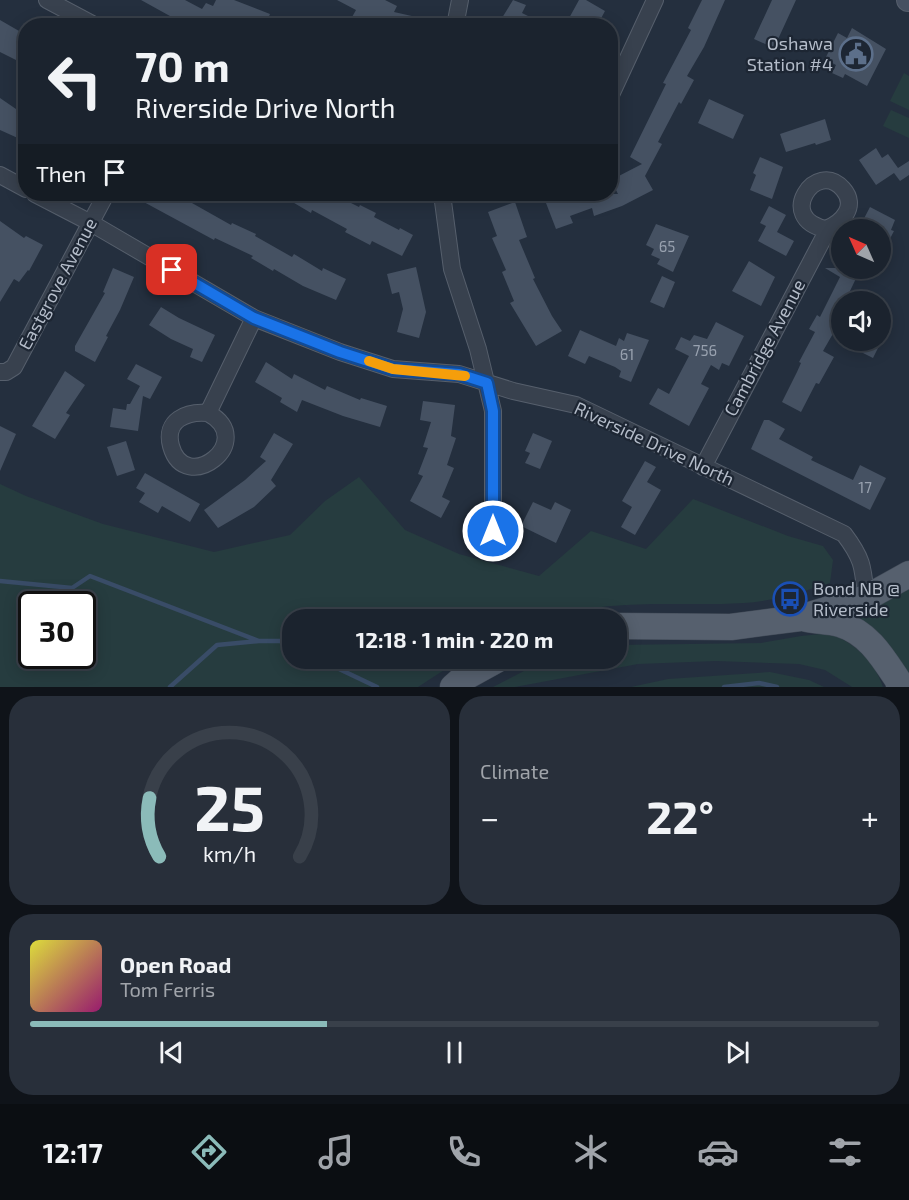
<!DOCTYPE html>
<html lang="en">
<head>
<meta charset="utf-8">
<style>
	:root { --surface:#1b232e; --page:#282f3a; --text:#f1f3f6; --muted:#a0a4aa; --line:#39404a; --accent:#8bbbb9 }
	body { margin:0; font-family:"Exo 2",sans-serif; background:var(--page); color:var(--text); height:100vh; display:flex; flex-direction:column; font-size:22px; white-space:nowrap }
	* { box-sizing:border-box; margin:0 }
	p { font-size:20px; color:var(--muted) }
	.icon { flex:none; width:33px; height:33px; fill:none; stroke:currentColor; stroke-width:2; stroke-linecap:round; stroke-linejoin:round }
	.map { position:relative; height:687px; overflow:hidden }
	.sheet { display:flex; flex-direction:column; gap:9px; padding:9px; background:#0f1319; flex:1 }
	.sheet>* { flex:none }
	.top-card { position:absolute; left:18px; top:18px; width:600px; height:183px; border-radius:24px; box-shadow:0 3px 15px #0003,0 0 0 2px var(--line); background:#1b232e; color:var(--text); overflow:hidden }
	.needle { width:39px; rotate:315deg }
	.controls { position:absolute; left:831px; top:219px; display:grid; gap:12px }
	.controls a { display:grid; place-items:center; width:60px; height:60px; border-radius:50%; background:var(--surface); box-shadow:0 3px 15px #0003,0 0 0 2px var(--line); font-size:30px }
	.speed { position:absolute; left:18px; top:591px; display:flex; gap:12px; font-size:30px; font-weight:700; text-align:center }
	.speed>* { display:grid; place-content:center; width:78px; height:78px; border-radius:50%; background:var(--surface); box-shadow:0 3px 15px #0003,0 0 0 2px var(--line); line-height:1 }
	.speed .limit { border:3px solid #111; border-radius:9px; background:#fff; color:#111 }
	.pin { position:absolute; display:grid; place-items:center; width:51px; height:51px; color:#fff; margin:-26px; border-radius:12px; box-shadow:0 3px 9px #0006 }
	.me { position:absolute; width:66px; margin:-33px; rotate:0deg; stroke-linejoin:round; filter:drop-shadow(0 0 4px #0008) }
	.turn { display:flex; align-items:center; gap:21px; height:126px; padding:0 18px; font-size:27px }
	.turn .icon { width:78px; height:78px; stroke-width:2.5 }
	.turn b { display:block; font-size:42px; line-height:51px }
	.then { display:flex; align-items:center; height:57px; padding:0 18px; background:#0003; gap:12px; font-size:22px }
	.big { font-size:45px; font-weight:700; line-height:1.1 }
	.sheet .widget { flex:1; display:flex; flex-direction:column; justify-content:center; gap:9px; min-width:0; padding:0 21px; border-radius:24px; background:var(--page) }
	.sheet .dial { align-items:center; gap:0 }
	.dial svg { height:156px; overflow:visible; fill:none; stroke:var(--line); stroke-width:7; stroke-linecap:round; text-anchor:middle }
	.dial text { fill:var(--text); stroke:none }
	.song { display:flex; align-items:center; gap:18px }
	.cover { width:72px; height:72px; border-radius:9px; background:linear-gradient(135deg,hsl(60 70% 55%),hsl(320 70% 35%)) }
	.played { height:6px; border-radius:3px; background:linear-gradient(90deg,var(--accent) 35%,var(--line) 35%) }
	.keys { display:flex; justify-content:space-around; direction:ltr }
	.heat { display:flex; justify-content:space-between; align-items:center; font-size:33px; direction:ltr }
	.sheet .tiles { flex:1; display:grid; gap:9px; grid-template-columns:1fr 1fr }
	.widget:last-child { grid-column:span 2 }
	.trip { position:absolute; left:282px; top:609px; width:345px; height:60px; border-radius:24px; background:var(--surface); box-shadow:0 3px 15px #0003,0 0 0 2px var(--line); font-weight:700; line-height:60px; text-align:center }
	.tab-bar { display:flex; height:96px; justify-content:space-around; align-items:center; background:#0b0e12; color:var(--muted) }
	.tab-bar .icon { width:42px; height:42px }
	.tab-bar .on { color:var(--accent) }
	.tab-bar b { font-size:27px; color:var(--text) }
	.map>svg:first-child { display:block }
</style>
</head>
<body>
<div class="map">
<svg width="909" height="687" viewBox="0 0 909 687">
	<rect width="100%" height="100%" fill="#242f3e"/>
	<path fill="#263c3f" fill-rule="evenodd" d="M 904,73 L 909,76 L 909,110 L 890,101 Z
		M 891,110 L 909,118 L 909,138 L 883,126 Z
		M 359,477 L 405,530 L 459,554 L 539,576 L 591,531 L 646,549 L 693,499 L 788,536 L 823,546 L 833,560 L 830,583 C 802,592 774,601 744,603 C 679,607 610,597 548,619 L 292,620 L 292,658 L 461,659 L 418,687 L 0,687 L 0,484 L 26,496 L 103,524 L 214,552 L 290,535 L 325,501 ZM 32,604 L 82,604 L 82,656 L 32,656 Z
		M 909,583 L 909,677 L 841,618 Z
		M 831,633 C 856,645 874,660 883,687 L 852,687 L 825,670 L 799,664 L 716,661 L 638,664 L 515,687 L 493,687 L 547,659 L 616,658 L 617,645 L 761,643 L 801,636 Z
		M 770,672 L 809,680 L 824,687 L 631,687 L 668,679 Z"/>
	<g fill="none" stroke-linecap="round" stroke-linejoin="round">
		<path stroke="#394c67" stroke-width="4.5" d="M 0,581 L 72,588 L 90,576 L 259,641
			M 316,658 L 377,687
			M 170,687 L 217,645 L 259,641 L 280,641 L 292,647
			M 724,687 L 759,683 L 777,687"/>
	</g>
	<path fill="#455162" d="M 141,0 L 185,0 L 202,9 L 206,3 L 213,6 L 216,0 L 234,0 L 270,14 L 265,26 L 188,26 Z
		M 337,0 L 385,0 L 397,6 L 394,12 L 434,21 L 433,26 L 347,26 L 356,10 Z
		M 513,0 L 526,5 L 522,13 L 528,16 L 523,26 L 497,26 Z
		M 579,0 L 586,0 L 605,11 L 597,26 L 579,26 L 568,20 Z
		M 702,0 L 725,0 L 704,47 L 687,76 L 694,80 L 681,104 L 679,102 L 658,142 L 662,144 L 645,176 L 653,190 L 622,206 L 594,216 L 592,208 L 570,216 L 573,223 L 556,229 L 546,203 L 572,194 L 618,194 L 611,180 L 642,164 L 630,157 L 666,84 L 663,83 L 691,30 L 688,28 Z
		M 772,0 L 796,0 L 774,48 L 754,39 Z
		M 0,20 L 26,35 L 26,56 L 22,63 L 0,52 Z
		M 852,28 L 886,49 L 867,86 L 845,74 L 843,78 L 832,73 L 836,65 L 825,59 L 838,33 L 847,38 Z
		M 26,91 L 26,128 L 20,139 L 0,130 L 0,98 L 16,109 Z
		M 709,99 L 744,115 L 733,139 L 698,123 Z
		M 825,119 L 831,140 L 816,145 L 815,143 L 786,152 L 780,134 Z
		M 876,148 L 882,158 L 888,154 L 898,168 L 909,161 L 909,175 L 900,181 L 894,173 L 876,185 L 859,160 Z
		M 760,157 L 783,167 L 772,199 L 750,190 L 756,175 L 753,173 Z
		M 129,194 L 176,194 L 231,225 L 232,223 L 256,234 L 255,236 L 292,257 L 294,254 L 322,271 L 323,268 L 346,279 L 336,300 L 303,286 L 274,269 L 273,271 L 251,258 L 253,256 L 215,238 L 214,240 Z
		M 279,194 L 333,194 L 359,207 L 360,205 L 376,213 L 374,217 L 399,230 L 400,228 L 413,235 L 402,256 L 372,241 L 370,245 L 345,232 L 347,229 L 312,210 L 311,213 Z
		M 515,202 L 527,237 L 519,240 L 535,278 L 533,279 L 552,316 L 562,331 L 536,346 L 510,303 L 514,301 L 502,272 L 506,270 L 492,238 L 497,236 L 488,212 Z
		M 769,206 L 786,215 L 777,232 L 794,241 L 786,256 L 758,241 L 766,226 L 760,223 Z
		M 870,207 L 895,220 L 891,230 L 894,231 L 880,258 L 880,230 L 858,230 Z
		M 0,221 L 24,238 L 26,236 L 43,245 L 29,271 L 28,270 L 19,282 L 14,279 L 0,302 Z
		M 656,224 L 689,236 L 673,272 L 657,264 L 660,259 L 651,255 L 654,249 L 646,245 Z
		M 749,261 L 775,277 L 761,306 L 732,291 Z
		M 416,267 L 426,312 L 419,338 L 397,332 L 403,309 L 399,292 L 392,294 L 387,274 Z
		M 113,268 L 134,277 L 120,310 L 106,336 L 108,337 L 95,362 L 75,351 L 75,346 L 105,293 L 103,292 Z
		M 825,268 L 861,268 L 850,291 L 870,302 L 842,302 L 842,318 L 823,351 L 834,357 L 819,384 L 816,383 L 801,412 L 782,402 L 797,372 L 801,363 L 799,362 L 815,332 L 809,329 L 817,315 L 820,317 L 840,277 Z
		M 662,276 L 675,282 L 664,308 L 650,302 Z
		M 161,307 L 179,318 L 215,335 L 202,362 L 190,357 L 193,349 L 171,339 L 149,325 Z
		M 716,322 L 744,336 L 729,366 L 722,363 L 719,370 L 711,365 L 701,384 L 709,388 L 689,426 L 649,404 L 658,388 L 669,394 L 689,356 L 675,349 L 681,337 L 690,341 L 694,335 L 707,339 Z
		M 580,330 L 616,346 L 619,338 L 624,341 L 627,333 L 649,340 L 631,382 L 619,377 L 621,371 L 615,367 L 589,356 L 585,364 L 568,356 Z
		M 862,340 L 882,340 L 873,358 L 859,351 Z
		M 266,362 L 292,379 L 294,374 L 325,390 L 327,386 L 360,400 L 361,398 L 387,406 L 380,427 L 343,416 L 302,400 L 297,412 L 280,402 L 282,398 L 255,382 Z
		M 136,364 L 162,377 L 150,399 L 143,396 L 138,431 L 110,427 L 113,408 L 126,410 L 127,404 L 130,404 L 140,386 L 127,379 Z
		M 65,371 L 85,385 L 66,413 L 70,415 L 55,439 L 32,426 Z
		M 423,401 L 455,405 L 451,436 L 456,438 L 447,465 L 454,468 L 442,497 L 450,501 L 441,518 L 410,501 L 423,476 L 418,474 L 428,448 L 423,447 L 431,422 L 420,420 Z
		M 764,420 L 769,420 L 785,429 L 779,439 L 813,457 L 811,460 L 853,480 L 860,465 L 886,478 L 870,510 L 751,449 Z
		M 0,426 L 16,434 L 0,471 Z
		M 274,433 L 293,444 L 271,480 L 276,486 L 254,507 L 218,528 L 204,510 L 245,480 L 266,461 L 260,457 Z
		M 533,433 L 552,441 L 540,469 L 525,463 L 530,453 L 525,451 Z
		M 126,441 L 135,470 L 117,476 L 107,447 Z
		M 645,461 L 656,467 L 647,482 L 661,490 L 635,535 L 621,527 L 632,507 L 622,501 Z
		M 145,473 L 200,504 L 190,522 L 162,506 L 158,513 L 139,502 L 145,493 L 136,488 Z
		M 533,502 L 551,510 L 555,502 L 571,510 L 556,543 L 521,526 Z"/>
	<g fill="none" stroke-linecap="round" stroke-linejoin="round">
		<g stroke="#565f6c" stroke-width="18">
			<path id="minor" d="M 47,0 L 96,26
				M 455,26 L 460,0
				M 610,97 L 655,0
				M 0,175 L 26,189
				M 35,194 L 91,223 L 254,318 L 340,352 L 393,369 L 459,374 L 513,391 L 576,405 L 844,534 C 863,559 863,567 866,598
				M 442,194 L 452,269 L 478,349 L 493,411 L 493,531
				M 0,372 L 6,372 L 14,367 L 106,194
				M 208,413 C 259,441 185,497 171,446 C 164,420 187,411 208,413 L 254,318
				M 703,467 L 824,237 L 826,229 C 775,219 816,158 843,189 C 858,206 842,223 826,229"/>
		</g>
		<g stroke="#565f6c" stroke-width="24">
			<path id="secondary" d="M 908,0 L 909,0"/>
		</g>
		<g stroke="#414a57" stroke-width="27">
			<path id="primary" d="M 807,619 C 818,621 830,621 840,624 C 869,633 883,658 899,682 L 899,687
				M 616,626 L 731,627 L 800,618 L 866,598 L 909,574
				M 453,687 L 462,679 L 500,658"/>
		</g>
		<use href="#minor" stroke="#38414e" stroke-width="16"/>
		<use href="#secondary" stroke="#465061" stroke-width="22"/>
		<use href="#primary" stroke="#56606e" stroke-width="26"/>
	</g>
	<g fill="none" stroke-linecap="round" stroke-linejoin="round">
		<g stroke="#114b97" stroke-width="15">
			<path id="route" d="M 172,270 L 254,318 L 340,352 L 393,369 L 459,374 L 487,383 L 493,411 L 493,531"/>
		</g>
		<use href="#route" stroke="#1a73e8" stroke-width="10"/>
		<path stroke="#f59e0b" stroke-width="10" d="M 369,361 L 393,369 L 465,376"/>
	</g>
	<defs>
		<g id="civic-ring" transform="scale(1.725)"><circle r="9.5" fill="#1d2633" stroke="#5c6f8a" stroke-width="1.5"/><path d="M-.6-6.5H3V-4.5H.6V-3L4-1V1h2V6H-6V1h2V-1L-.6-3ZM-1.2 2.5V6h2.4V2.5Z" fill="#5c6f8a"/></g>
		<g id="bus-ring" transform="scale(1.725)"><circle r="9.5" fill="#1d2633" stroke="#1a4fb4" stroke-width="1.5"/><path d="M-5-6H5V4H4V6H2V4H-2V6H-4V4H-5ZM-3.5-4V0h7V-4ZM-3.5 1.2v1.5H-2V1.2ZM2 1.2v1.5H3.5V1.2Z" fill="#1a4fb4"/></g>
	</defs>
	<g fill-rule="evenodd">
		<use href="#civic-ring" x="856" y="54"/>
		<use href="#bus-ring" x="790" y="599"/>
	</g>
	<g text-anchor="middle" stroke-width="4.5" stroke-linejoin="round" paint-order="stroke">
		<g font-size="15" fill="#98a1af">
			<text x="667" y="252">65</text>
			<text x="705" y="356">756</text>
			<text x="627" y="360">61</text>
			<text x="865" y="493">17</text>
		</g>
		<g font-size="18" fill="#b4bcc9" stroke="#1d2633" text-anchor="end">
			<text x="833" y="50">Oshawa<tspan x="833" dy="21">Station #4</tspan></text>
			<text x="813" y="595" text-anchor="start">Bond NB @<tspan x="813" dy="21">Riverside</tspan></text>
		</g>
		<g font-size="18" fill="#b4bcc9" stroke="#1d2633">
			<text transform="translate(58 284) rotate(-62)" y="6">Eastgrove Avenue</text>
			<text transform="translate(765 348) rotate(-62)" y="6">Cambridge Avenue</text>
			<text transform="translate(654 444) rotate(25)" y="6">Riverside Drive North</text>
		</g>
	</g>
</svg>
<div class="controls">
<a><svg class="needle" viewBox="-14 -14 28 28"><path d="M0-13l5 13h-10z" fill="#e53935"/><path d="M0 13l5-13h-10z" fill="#a0a4aa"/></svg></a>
<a><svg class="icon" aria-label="sound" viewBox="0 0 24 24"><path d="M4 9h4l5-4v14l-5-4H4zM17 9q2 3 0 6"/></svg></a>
</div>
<div class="speed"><div class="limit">30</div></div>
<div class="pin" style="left:172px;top:270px;background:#d93025"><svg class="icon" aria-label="arrive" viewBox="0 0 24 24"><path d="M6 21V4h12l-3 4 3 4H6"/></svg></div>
<svg class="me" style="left:493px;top:531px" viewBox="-20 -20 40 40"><circle r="17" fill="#1a73e8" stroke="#fff" stroke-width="3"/><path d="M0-11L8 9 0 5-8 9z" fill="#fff"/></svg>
<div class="trip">12:18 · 1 min · 220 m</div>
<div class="top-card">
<div class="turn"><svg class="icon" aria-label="left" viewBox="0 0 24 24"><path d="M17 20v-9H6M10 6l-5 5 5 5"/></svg><div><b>70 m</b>Riverside Drive North</div></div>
<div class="then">Then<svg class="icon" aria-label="arrive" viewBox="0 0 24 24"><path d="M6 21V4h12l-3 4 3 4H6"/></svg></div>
</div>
</div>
<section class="sheet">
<div class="tiles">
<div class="widget dial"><svg viewBox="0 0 100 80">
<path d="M14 69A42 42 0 1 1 86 69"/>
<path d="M14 69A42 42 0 0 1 9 39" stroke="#8bbbb9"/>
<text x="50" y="56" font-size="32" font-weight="700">25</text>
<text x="50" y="72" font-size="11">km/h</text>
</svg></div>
<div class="widget"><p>Climate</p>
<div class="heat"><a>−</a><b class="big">22°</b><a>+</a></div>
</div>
<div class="widget">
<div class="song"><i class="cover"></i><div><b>Open Road</b><p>Tom Ferris</p></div></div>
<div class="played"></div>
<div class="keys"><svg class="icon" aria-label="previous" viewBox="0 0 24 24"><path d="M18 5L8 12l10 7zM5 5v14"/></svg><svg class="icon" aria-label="pause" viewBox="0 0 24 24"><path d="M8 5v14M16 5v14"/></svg><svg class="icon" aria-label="next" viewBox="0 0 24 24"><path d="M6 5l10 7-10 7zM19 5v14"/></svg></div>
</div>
</div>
</section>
<nav class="tab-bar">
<b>12:17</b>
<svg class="icon on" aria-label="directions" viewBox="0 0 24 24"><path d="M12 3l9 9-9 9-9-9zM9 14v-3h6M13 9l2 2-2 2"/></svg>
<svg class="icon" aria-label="music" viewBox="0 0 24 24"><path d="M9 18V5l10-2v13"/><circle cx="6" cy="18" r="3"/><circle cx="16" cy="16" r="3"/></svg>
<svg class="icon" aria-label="phone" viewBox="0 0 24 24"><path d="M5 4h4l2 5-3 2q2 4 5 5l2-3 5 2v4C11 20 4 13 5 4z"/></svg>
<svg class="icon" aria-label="climate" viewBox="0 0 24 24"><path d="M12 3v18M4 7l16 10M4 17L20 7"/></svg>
<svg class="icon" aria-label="car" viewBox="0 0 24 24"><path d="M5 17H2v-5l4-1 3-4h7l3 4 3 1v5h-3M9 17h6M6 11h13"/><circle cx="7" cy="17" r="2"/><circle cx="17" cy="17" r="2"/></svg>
<svg class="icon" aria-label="filters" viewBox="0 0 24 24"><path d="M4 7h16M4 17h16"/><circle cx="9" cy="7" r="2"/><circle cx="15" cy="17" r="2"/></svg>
</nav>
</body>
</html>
